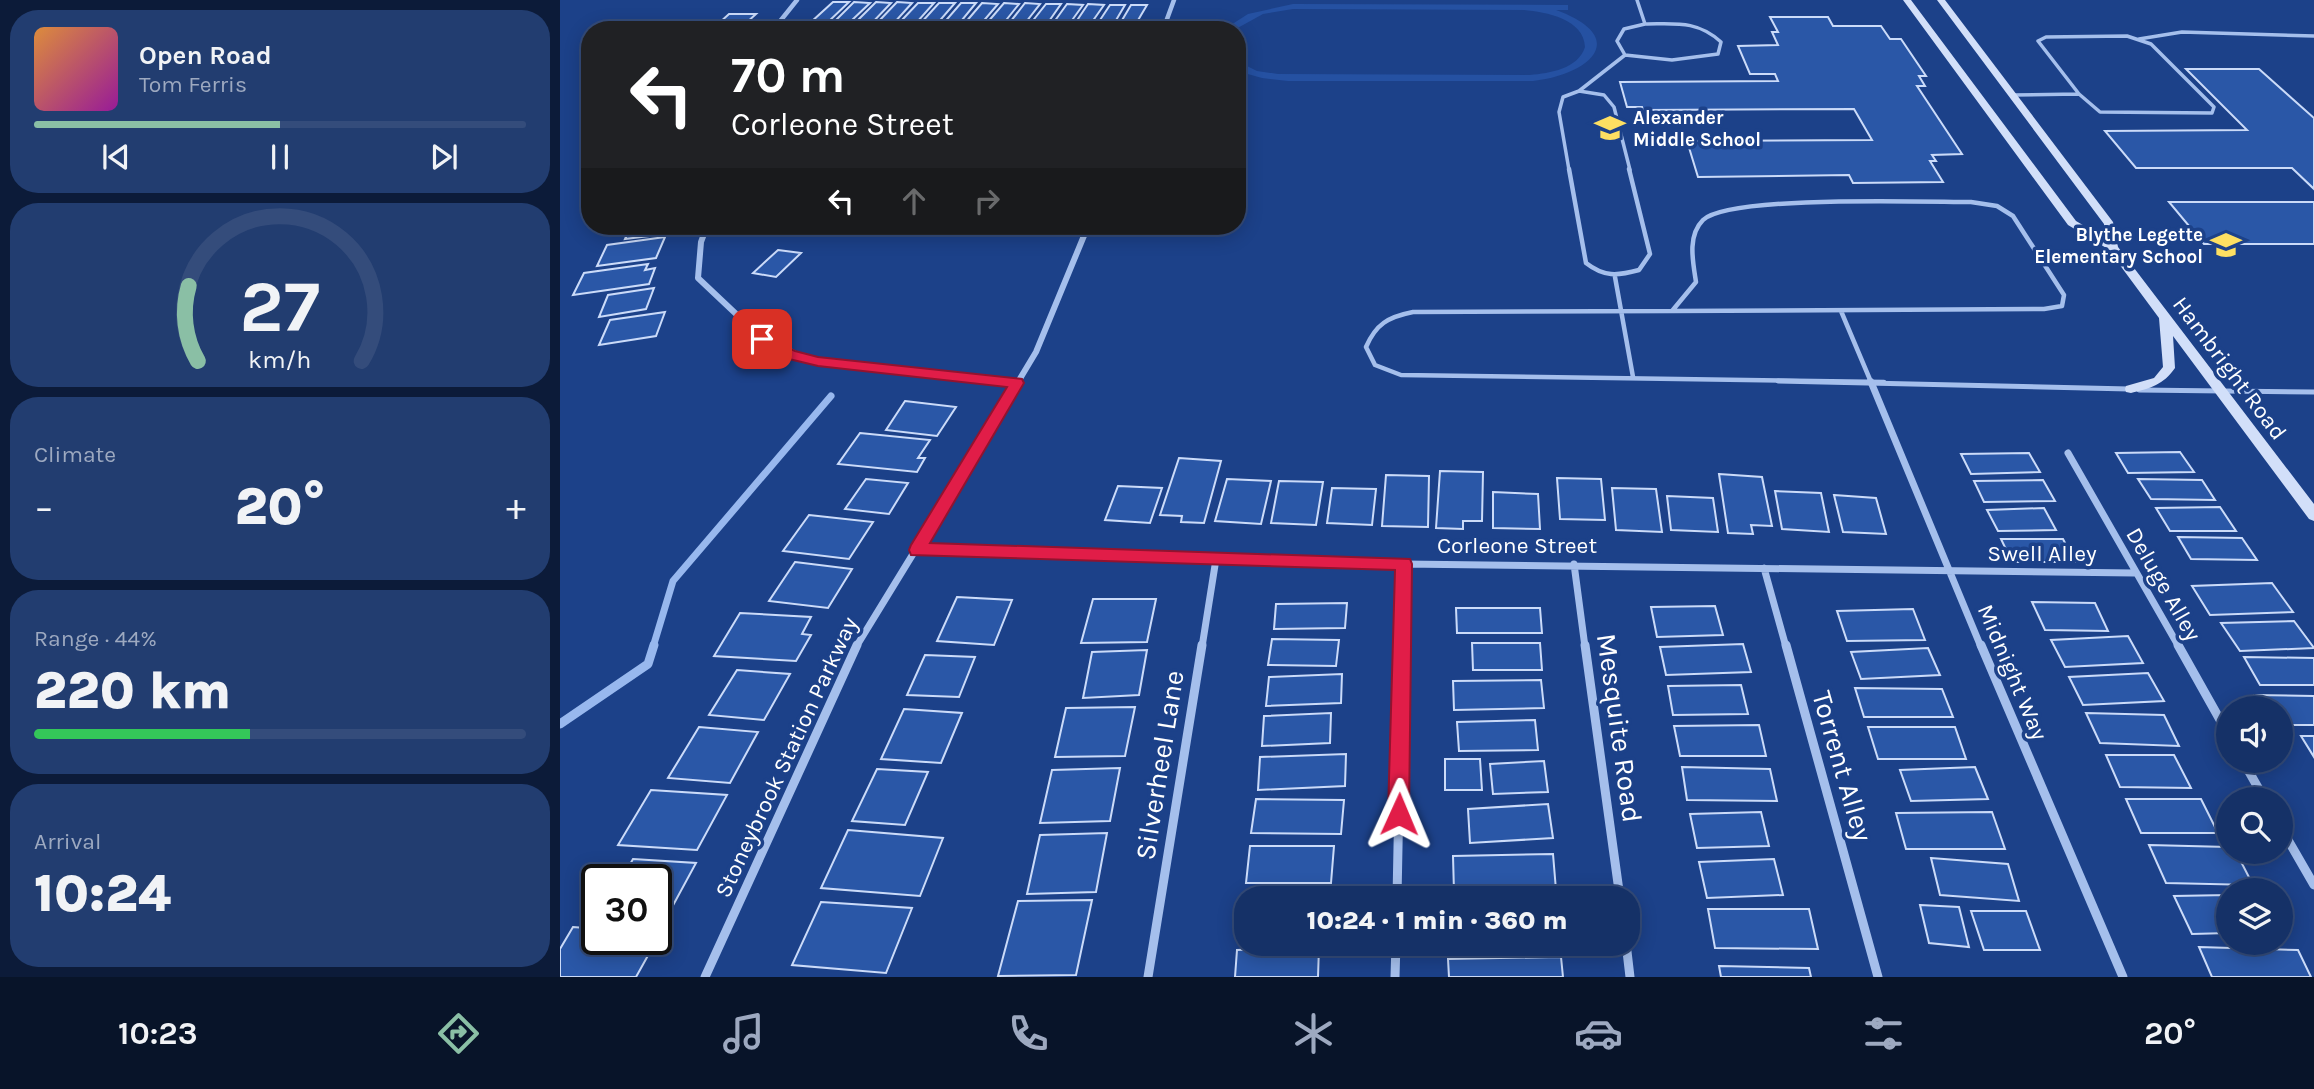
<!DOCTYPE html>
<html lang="en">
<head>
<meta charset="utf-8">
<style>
	:root { --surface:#153167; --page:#223d70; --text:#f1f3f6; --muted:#9da9c0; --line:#344c7b; --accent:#8abfa5 }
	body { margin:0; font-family:Karla,sans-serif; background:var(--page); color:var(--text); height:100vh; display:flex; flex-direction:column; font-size:26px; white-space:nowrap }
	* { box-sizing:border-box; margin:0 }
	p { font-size:23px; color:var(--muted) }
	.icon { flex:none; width:38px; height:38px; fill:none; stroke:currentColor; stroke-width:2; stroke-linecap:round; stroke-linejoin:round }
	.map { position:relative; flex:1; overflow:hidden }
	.drawer { display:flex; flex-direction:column; gap:10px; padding:10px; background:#0c1b39; width:560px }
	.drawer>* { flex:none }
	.guide { position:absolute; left:21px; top:21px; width:665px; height:214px; border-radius:28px; box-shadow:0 4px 18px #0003,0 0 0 2px var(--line); background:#202124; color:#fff; overflow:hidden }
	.tools { position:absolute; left:1656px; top:696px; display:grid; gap:14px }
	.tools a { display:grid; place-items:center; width:77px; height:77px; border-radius:50%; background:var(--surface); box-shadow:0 4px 18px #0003,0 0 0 2px var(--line); font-size:35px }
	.speed { position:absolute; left:21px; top:864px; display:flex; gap:14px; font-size:35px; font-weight:700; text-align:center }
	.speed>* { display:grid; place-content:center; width:91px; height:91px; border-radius:50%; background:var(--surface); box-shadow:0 4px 18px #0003,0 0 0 2px var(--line); line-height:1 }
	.speed .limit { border:4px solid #111; border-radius:10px; background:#fff; color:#111 }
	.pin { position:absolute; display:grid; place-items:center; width:60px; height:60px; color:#fff; margin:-30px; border-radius:14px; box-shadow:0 4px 10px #0006 }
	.me { position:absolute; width:77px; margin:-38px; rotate:1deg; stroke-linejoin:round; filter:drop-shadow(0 0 5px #0008) }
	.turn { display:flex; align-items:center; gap:24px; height:147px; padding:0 35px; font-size:32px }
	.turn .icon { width:91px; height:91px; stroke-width:2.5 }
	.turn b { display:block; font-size:49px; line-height:60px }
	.lanes { display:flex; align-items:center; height:66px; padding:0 35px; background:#0003; justify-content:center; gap:35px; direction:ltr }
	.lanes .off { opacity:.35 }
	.big { font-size:52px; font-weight:800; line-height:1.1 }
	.drawer .tile { flex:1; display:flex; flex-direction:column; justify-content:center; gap:10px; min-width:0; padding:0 24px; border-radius:28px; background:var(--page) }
	.drawer .dial { align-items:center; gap:0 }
	.dial svg { height:182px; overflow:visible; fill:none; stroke:var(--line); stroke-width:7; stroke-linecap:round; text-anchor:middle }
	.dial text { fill:var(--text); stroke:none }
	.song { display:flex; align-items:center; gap:21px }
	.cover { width:84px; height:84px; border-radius:10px; background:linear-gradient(135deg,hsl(30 70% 55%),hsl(300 70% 35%)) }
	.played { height:7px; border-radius:4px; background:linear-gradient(90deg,var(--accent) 50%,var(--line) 50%) }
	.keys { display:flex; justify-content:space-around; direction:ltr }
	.heat { display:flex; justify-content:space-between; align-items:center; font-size:38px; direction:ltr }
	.charge { height:10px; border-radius:5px; background:linear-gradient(90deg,#34c759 44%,var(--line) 0) }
	.trip { position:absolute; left:674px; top:886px; width:406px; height:70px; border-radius:28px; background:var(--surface); box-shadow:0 4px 18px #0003,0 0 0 2px var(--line); font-weight:800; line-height:70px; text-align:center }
	.dock { display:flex; height:112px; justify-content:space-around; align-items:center; background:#081429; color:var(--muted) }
	.dock .icon { width:49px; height:49px }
	.dock .on { color:var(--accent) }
	.dock b { font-size:32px; color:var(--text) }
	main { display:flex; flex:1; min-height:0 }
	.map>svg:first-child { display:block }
</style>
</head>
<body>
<main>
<section class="drawer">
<div class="tile">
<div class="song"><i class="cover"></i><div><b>Open Road</b><p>Tom Ferris</p></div></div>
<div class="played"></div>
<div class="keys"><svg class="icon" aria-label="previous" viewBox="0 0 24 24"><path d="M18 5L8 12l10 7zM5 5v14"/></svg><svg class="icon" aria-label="pause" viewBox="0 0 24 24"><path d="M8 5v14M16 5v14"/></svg><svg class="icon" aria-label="next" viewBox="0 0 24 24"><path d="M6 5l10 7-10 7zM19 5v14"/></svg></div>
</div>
<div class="tile dial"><svg viewBox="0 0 100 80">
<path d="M14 69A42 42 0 1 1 86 69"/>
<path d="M14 69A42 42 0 0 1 10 36" stroke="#8abfa5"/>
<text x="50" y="56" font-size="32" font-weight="700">27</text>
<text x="50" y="72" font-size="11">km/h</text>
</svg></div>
<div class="tile"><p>Climate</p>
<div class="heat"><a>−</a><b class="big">20°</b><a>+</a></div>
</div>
<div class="tile"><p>Range · 44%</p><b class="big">220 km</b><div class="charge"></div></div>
<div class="tile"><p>Arrival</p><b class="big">10:24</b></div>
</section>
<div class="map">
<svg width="1754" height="977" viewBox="0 0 1754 977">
	<rect width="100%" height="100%" fill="#1c4189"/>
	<path fill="#2551a2" d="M 733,4 L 1008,5 L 1008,10 L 996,10 C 1072,38 1029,75 973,81 L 728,81 L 702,78 L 677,71 L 677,61 L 697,71 L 718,74 L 970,75 C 990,73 1018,69 1025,47 C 1024,19 986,12 964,10 L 733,9 L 703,14 L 674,30 L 663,30 L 688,14 Z"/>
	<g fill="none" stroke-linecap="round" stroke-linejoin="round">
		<path stroke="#98b8ee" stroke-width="7" d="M 93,647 L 113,581 L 271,396"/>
		<path stroke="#98b8ee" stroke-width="9" d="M 0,724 L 88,664 L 94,645"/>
	</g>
	<path fill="#2a57a7" stroke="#cbdbf9" stroke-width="2" d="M 273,2 L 289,2 L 266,24 L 250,23 Z
		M 294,2 L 310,3 L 290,22 L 274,22 Z
		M 316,2 L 331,3 L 310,25 L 294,24 Z
		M 337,2 L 352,3 L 334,23 L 318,22 Z
		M 358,3 L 374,3 L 358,21 L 342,20 Z
		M 379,3 L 395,3 L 376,25 L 360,24 Z
		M 401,3 L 416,3 L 398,25 L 382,25 Z
		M 422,3 L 438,4 L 421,24 L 405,23 Z
		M 444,3 L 459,4 L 443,24 L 427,23 Z
		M 465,3 L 480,4 L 466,22 L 451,21 Z
		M 486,4 L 501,4 L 487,24 L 471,23 Z
		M 507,4 L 523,5 L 510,23 L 494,22 Z
		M 528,4 L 544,5 L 532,22 L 516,22 Z
		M 550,5 L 565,5 L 552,27 L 536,26 Z
		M 571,5 L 587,5 L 574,27 L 558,27 Z
		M 169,14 L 196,14 L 185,24 L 158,24 Z
		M 1210,17 L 1268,17 L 1273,26 L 1321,26 L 1330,39 L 1341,39 L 1366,76 L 1359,76 L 1365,86 L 1357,86 L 1402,154 L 1372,155 L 1376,161 L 1370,161 L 1383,182 L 1293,183 L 1289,175 L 1138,177 L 1127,141 L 1312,140 L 1294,109 L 1083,110 L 1082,107 L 1067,107 L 1060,82 L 1218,81 L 1215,74 L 1190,74 L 1178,46 L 1218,45 L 1212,32 L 1218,32 Z
		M 1626,69 L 1699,69 L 1754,118 L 1754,189 L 1732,168 L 1576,168 L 1545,131 L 1687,130 Z
		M 1609,202 L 1754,202 L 1754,244 L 1644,244 Z
		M 71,226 L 108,226 L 105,234 L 65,239 Z
		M 105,237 L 96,258 L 37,266 L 47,245 Z
		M 218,250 L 241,253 L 216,277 L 193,273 Z
		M 88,264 L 85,270 L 95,268 L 89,284 L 13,295 L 24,273 Z
		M 94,288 L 86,309 L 39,317 L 48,295 Z
		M 105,312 L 96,336 L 39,345 L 50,320 Z
		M 345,401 L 396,407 L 377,436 L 326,430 Z
		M 300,433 L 370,440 L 358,458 L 365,458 L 357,472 L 278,464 Z
		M 1620,452 L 1634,472 L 1568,473 L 1556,453 Z
		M 1469,453 L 1480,472 L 1411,474 L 1401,454 Z
		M 619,458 L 661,461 L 644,523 L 621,522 L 622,516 L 600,515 Z
		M 880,471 L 923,472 L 922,521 L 903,521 L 903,529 L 876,528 Z
		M 1159,474 L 1202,477 L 1212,526 L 1191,525 L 1193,534 L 1168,533 Z
		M 826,475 L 869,476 L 868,527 L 822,526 Z
		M 997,478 L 1041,479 L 1045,520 L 1000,519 Z
		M 306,479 L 348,483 L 329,514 L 285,509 Z
		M 667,479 L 711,481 L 701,524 L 655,521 Z
		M 1578,479 L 1642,480 L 1655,500 L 1591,499 Z
		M 1483,480 L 1495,501 L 1424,502 L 1414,481 Z
		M 719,481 L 763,482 L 756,525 L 711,523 Z
		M 558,486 L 602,488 L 590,523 L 545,520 Z
		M 772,488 L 816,489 L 812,525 L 767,523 Z
		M 1052,488 L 1096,489 L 1102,532 L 1056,530 Z
		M 1215,491 L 1261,493 L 1269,532 L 1222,529 Z
		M 933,492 L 978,494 L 980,529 L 933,528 Z
		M 1274,495 L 1316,498 L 1326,534 L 1283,532 Z
		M 1107,496 L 1153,498 L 1158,532 L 1111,530 Z
		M 1660,507 L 1676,531 L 1610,531 L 1596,508 Z
		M 1484,508 L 1496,530 L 1438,531 L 1427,510 Z
		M 249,515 L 313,522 L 289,559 L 223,551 Z
		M 1618,537 L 1682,538 L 1697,560 L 1631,559 Z
		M 1441,539 L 1503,539 L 1515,562 L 1452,562 Z
		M 235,562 L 292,569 L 268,608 L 209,601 Z
		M 1712,583 L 1733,612 L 1650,615 L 1632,586 Z
		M 397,597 L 452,600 L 434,645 L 377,641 Z
		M 533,599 L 596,599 L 587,642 L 521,643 Z
		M 1472,602 L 1535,603 L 1548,631 L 1485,630 Z
		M 787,603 L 785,628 L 714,629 L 716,604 Z
		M 1155,606 L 1163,635 L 1097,637 L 1091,607 Z
		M 896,608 L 980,608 L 982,633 L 897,633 Z
		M 1353,609 L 1365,640 L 1287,641 L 1277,611 Z
		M 180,613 L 251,617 L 242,634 L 251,635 L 236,661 L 154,656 Z
		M 1734,621 L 1754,648 L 1680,651 L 1661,623 Z
		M 1568,636 L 1583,663 L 1505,667 L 1491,640 Z
		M 712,639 L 779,640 L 776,666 L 708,665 Z
		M 912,643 L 980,643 L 982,670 L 913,670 Z
		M 1183,644 L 1191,672 L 1106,675 L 1100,647 Z
		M 1368,648 L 1380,675 L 1301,679 L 1291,652 Z
		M 587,650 L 579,695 L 523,698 L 532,652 Z
		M 365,655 L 415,657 L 399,697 L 347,695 Z
		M 1684,657 L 1754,658 L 1754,685 L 1700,685 Z
		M 177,670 L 230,674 L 204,720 L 149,715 Z
		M 1588,673 L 1604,701 L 1523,705 L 1509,677 Z
		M 782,674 L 781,703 L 706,706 L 709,677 Z
		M 981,680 L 984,708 L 894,710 L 893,681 Z
		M 1181,685 L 1188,714 L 1113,715 L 1108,686 Z
		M 1295,688 L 1382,689 L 1393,717 L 1304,717 Z
		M 1695,695 L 1754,696 L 1754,725 L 1720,725 L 1720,709 L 1703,709 Z
		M 575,707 L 565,756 L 495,757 L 506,708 Z
		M 344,709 L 402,713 L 381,763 L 321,759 Z
		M 771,713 L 770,743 L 702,746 L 704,716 Z
		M 1526,713 L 1604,715 L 1619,746 L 1540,743 Z
		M 975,720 L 978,750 L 899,751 L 897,722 Z
		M 1199,725 L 1206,756 L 1120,756 L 1114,726 Z
		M 139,727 L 198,732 L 170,783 L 108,778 Z
		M 1308,727 L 1395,727 L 1406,759 L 1318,759 Z
		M 1741,736 L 1754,736 L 1754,757 Z
		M 786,754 L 785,786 L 698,790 L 700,757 Z
		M 1546,755 L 1614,755 L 1631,788 L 1560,787 Z
		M 885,759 L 920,759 L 922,790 L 885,790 Z
		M 984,761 L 988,792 L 933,794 L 930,764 Z
		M 1122,767 L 1210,769 L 1217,801 L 1127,800 Z
		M 1415,767 L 1428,799 L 1351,801 L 1340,770 Z
		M 560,768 L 550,821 L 480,823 L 492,770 Z
		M 317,769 L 368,772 L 345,825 L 292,821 Z
		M 91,790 L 167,795 L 137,850 L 58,845 Z
		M 696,799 L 784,800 L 781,834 L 691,833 Z
		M 1566,799 L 1641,799 L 1658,833 L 1581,833 Z
		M 988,804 L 993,838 L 910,843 L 908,809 Z
		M 1201,812 L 1209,846 L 1137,848 L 1130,814 Z
		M 1432,812 L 1445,849 L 1346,849 L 1336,813 Z
		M 288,830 L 383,838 L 360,896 L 261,888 Z
		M 547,833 L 536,892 L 467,894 L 480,835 Z
		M 1589,845 L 1668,847 L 1668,852 L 1676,852 L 1693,885 L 1606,883 Z
		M 690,846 L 774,846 L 771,883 L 686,883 Z
		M 993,854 L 996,890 L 894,892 L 893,856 Z
		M 1371,858 L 1448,864 L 1459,901 L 1380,895 Z
		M 73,859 L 136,863 L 104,922 L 96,922 L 96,880 L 61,880 Z
		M 1214,859 L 1223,895 L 1147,898 L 1139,862 Z
		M 685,892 L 784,894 L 784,898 L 686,898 L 686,931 L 679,931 Z
		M 1668,895 L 1668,933 L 1632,934 L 1614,896 Z
		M 532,900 L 516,975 L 438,976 L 458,901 Z
		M 261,902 L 352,908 L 326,973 L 232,965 Z
		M 1360,905 L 1399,907 L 1409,947 L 1369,943 Z
		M 1148,909 L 1249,909 L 1258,949 L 1155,948 Z
		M 1411,911 L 1466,911 L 1480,950 L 1424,950 Z
		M 13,927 L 37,929 L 37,940 L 96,940 L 96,934 L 100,934 L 76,977 L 0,977 L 0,949 Z
		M 903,943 L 1000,943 L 1000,945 L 903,947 Z
		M 759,947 L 758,977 L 675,977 L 677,950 Z
		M 1639,947 L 1738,950 L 1751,977 L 1652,977 Z
		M 1001,957 L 1003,977 L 889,977 L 888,959 Z
		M 1159,966 L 1249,968 L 1251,977 L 1161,977 Z"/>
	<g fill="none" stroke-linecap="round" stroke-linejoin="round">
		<path stroke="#a5bfec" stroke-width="3.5" d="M 1077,0 L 1085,24
			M 1085,24 C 1115,24 1137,20 1161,42 L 1158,54 L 1112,60 L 1065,55 L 1057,41 L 1064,29 Z
			M 1567,36 L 1591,44 L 1654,107 L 1652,113 L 1540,112 L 1519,94 L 1478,41 L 1486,37 Z
			M 1579,39 L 1622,32 L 1754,36
			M 1019,91 L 1044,95 L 1054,107 L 1070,170
			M 1019,91 L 1065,55
			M 1453,95 L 1519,94
			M 1009,170 L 999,112 L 1003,97 L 1019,91"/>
		<path stroke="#a5bfec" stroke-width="4.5" d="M 1009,169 L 1026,263 C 1044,277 1057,276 1079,270 L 1090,254 L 1069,169
			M 1411,202 L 1437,206 L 1453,216 L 1504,295 L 1502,306 L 1484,309 L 1112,311 L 1136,282 C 1133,262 1127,236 1143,220 C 1169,195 1366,202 1411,202 Z
			M 1055,277 L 1073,377
			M 1112,311 L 853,312 C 828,317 816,324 806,347 L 815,365 L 841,375 L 1324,382
			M 1281,311 L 1311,382"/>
		<path stroke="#a5bfec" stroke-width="5" d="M 1218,381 L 1569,389
			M 1579,390 L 1754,392"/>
		<path stroke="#a5bfec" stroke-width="4.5" d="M 213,30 L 237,0
			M 603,30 L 614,0"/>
		<path stroke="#a5bfec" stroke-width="6" d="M 147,226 L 141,242 L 138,278 L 192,329 L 239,356 L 258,362 L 451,382
			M 144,233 L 240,228 L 525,232
			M 458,382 L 476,352 L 528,226"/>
		<path stroke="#a5bfec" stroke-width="7" d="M 434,381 L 457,383
			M 1311,382 L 1421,647
			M 1508,453 L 1619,647
			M 357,550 L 844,564 L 1575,573
			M 1014,564 L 1025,647
			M 1204,568 L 1226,647
			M 296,647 L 459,381
			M 642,647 L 656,559
			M 842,647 L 844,564"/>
		<path stroke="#a5bfec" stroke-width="9" d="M 1025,645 L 1060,898
			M 1226,645 L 1318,977
			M 1421,645 L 1563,977
			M 1618,645 L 1668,734
			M 1683,761 L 1705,800
			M 1720,826 L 1754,885
			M 837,898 L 842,645
			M 1066,943 L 1070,977
			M 145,977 L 297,645
			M 588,977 L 642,645
			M 835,977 L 836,943"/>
		<path fill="#d2dff9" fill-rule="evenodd" d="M 1343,0 L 1351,0 L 1516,221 L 1545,238 L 1544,224 L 1377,0 L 1385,0 L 1553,222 L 1558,247 L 1754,504 L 1754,521 L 1749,519 L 1613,336 L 1615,368 C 1603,385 1591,388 1571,393 L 1566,392 L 1565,389 L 1566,386 L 1594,378 L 1603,367 L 1599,318 L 1548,249 L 1508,225 Z"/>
	</g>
	<path fill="#e11d48" stroke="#92132f" stroke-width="2" d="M 202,335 L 235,351 L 258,357 L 462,379 L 464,383 L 370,543 L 850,559 L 852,564 L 849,814 L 846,821 L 839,824 L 831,821 L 828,814 L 835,570 L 351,555 L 349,550 L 351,545 L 447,387 L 258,366 L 225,358 L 198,342 L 196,339 Z"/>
	<defs>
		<g id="school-bare" transform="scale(2.415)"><path d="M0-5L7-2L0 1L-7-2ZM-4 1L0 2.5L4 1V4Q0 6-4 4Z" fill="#fddf62" stroke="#1c4189" stroke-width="2.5" paint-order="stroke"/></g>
	</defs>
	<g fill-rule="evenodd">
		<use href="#school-bare" x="1050" y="128"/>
		<use href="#school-bare" x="1666" y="245"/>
	</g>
	<g text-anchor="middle" stroke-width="7" stroke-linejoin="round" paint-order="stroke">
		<g font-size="19" font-weight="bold" fill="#fff" stroke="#1c4189" text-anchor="start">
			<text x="1073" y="124">Alexander<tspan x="1073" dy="22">Middle School</tspan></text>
			<text x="1643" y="241" text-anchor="end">Blythe Legette<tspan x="1643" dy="22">Elementary School</tspan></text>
		</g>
		<g font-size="23" fill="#fff" stroke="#1c4189">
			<text transform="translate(1670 368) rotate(53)" y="8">Hambright Road</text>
			<text x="957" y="553">Corleone Street</text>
			<text x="1482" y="561">Swell Alley</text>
			<text transform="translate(1604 584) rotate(60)" y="8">Deluge Alley</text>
			<text transform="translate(1453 672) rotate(67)" y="8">Midnight Way</text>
			<text transform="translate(226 757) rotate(-65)" y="8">Stoneybrook Station Parkway</text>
		</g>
		<g font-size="28" fill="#fff" stroke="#1c4189">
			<text transform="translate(1060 728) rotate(82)" y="10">Mesquite Road</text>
			<text transform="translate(599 765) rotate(-81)" y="10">Silverheel Lane</text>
			<text transform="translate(1283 766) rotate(74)" y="10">Torrent Alley</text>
		</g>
	</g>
</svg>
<div class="tools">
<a><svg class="icon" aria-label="sound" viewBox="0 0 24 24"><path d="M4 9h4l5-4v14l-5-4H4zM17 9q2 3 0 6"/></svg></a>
<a><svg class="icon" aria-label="search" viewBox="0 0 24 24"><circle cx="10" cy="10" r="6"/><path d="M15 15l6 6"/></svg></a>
<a><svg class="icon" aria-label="layers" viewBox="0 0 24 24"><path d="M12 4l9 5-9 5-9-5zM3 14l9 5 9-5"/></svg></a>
</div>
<div class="speed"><div class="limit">30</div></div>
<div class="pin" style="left:202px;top:339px;background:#d93025"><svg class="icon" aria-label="arrive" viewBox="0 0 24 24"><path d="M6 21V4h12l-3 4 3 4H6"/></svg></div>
<svg class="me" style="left:839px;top:814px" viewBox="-20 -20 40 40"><path d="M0-17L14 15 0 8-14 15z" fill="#e11d48" stroke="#fff" stroke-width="4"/></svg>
<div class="trip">10:24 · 1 min · 360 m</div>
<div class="guide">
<div class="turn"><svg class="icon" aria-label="left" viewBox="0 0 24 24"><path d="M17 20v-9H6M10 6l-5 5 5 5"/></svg><div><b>70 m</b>Corleone Street</div></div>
<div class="lanes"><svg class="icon" aria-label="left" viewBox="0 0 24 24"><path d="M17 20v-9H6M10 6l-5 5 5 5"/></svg><svg class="icon off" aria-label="ahead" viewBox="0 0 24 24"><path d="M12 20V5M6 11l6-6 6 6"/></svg><svg class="icon off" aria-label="right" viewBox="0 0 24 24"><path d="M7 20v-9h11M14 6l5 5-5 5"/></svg></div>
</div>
</div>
</main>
<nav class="dock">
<b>10:23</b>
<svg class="icon on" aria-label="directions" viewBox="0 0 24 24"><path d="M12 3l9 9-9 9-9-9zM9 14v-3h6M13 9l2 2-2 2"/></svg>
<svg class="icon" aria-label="music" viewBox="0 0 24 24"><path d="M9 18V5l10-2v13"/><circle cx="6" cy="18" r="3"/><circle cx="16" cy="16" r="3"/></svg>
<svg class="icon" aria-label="phone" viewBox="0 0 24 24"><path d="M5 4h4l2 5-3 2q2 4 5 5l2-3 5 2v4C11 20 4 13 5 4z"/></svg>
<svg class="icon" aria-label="climate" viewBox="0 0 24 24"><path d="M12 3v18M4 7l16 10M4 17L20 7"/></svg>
<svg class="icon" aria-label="car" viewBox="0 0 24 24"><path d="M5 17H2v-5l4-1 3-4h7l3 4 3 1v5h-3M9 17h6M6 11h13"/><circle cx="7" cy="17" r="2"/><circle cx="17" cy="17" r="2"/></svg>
<svg class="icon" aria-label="filters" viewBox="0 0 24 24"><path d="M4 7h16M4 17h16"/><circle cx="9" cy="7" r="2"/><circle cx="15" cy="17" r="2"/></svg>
<b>20°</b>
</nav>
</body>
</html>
